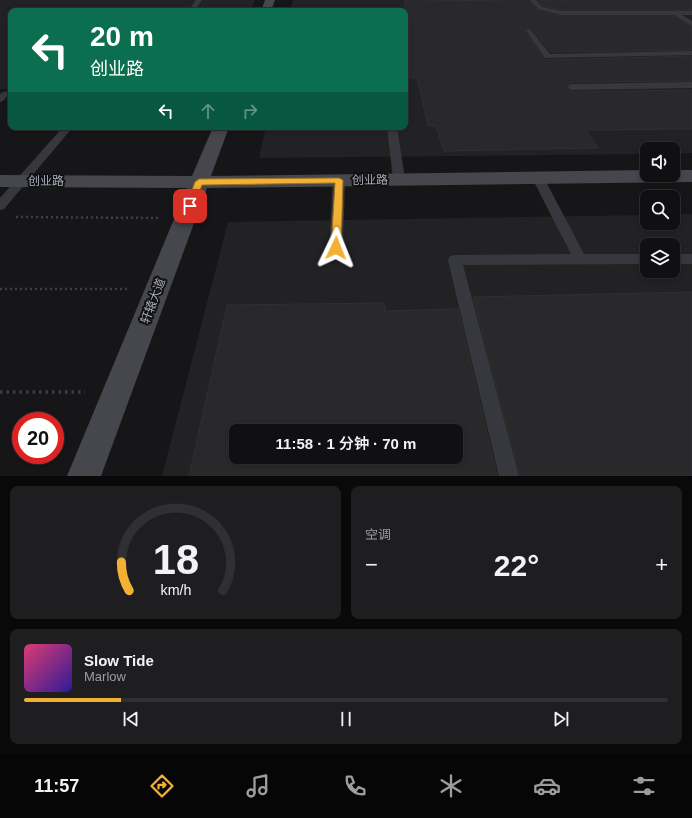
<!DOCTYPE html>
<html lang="zh">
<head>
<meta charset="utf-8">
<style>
	:root { --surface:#101012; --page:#1e1e20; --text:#f1f3f6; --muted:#9c9d9f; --line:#303032; --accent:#f2b134 }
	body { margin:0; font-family:Helvetica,"Noto Sans SC",sans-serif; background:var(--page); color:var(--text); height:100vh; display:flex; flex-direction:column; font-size:15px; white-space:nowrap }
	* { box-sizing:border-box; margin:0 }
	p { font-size:13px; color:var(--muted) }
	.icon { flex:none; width:22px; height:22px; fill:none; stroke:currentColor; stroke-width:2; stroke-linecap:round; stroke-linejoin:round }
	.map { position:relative; height:476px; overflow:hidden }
	.sheet { display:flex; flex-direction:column; gap:10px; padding:10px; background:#09090a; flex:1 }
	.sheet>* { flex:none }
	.top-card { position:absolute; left:8px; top:8px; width:400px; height:122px; border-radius:8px; box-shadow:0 2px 6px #0003,0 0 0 1px var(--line); background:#0b6e4f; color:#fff; overflow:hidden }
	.tools { position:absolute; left:640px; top:142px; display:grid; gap:8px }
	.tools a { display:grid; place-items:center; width:40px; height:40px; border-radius:8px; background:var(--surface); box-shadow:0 2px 6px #0003,0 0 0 1px var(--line); font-size:20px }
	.speed { position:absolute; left:12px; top:412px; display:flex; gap:8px; font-size:20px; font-weight:700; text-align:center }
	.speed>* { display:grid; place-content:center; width:52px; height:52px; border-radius:50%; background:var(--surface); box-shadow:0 2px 6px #0003,0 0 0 1px var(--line); line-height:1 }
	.speed .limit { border:6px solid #d22; background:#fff; color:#111 }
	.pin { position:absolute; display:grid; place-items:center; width:34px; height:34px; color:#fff; margin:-17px; border-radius:8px; box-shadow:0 2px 6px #0006 }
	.me { position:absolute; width:44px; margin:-22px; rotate:2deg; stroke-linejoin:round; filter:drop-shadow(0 0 3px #0008) }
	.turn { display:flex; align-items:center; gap:14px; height:84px; padding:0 16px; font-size:18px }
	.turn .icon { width:52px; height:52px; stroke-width:2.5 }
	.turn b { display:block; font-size:28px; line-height:34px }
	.lanes { display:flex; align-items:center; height:38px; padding:0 16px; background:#0003; justify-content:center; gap:20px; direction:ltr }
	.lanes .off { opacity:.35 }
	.big { font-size:30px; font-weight:600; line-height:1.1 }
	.sheet .tile { flex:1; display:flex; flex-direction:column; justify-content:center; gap:6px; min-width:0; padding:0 14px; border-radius:8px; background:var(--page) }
	.sheet .dial { align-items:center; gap:0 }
	.dial svg { height:104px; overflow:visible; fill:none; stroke:var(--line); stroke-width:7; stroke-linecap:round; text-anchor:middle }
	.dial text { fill:var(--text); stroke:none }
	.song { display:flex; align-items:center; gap:12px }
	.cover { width:48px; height:48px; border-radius:6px; background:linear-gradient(135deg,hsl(340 70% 55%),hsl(250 70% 35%)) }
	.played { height:4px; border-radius:2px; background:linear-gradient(90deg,var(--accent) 15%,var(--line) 15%) }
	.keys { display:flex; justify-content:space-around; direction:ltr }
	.heat { display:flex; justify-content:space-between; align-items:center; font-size:22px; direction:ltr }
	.sheet .tiles { flex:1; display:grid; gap:10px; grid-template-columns:1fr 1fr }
	.tile:last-child { grid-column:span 2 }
	.trip { position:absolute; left:229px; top:424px; width:234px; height:40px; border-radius:8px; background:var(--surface); box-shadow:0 2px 6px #0003,0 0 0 1px var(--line); font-weight:600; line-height:40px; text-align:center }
	.tab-bar { display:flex; height:64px; justify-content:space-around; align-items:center; background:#060607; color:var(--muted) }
	.tab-bar .icon { width:28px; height:28px }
	.tab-bar .current { color:var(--accent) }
	.tab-bar b { font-size:18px; color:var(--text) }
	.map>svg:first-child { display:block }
</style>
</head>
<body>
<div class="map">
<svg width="692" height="476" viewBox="0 0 692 476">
	<rect width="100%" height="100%" fill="#161618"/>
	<path fill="#222225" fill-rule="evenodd" d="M 0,0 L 255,0 L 250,11 L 11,11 L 11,89 L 0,89 Z
		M 293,0 L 692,0 L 692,153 L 673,154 L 673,149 L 647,149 L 647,154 L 259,158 L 266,127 L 405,127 L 405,11 L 290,11 Z
		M 673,214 L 692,214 L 692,476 L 162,476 L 228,222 L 647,215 L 647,223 L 673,223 ZM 647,245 L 673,245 L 673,271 L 647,271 ZM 236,431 L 456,431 L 456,457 L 236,457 Z"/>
	<path fill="#29292c" stroke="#303034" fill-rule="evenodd" d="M 405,0 L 528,1 L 539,10 L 561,16 L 674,16 L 692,27 L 692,50 L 551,52 L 532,29 L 528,28 L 525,31 L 545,60 L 692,56 L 692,81 L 571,82 L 566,87 L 571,92 L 692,90 L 692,129 L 586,130 L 598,148 L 444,151 L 436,126 L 428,126 L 417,78 L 405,77 Z
		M 565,0 L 692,0 L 692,10 L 561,10 L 544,6 L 539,1 L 566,1 Z
		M 692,292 L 692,476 L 520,476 L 473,297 Z
		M 384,303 L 385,311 L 458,309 L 497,476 L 189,476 L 227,305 ZM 236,431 L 456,431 L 456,457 L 236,457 Z"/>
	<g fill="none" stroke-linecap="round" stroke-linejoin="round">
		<path stroke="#3d3f44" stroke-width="2.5" stroke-dasharray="2 3" stroke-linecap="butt" d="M 16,217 L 159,218
			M 0,289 L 129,289"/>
		<path stroke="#3d3f44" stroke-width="3.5" stroke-dasharray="2.5 4" stroke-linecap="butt" d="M 0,392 L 85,392"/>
		<path fill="#37383d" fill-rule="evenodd" d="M 196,0 L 202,0 L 194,11 L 188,11 Z
			M 529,0 L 536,0 L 543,7 L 561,11 L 692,11 L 692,15 L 682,15 L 692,21 L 692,26 L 674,15 L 561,15 L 539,9 Z
			M 529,29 L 531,30 L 550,54 L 692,51 L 692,55 L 548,58 L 545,58 L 526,31 Z
			M 692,82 L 692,88 L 571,90 L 567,87 L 571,84 Z
			M 5,91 L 9,94 L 3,101 L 0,102 L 0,94 Z
			M 63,127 L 73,127 L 4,209 L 0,210 L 0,198 Z
			M 387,127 L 397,127 L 405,179 L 403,182 L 395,182 L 393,179 Z
			M 538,174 L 542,175 L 544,178 L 584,254 L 647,254 L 647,264 L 463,265 L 519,476 L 499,476 L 448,260 L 450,256 L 455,255 L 571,254 L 532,178 L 534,175 Z
			M 339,176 L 343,177 L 345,180 L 343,248 L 341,252 L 336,253 L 331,252 L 329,248 L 333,180 L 335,177 Z
			M 673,254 L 692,254 L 692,264 L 673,264 Z"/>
		<path fill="#45474d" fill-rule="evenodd" d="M 265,0 L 275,0 L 271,11 L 261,11 Z
			M 213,127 L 229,127 L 211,176 L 647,170 L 647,175 L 673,175 L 673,170 L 692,170 L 692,182 L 207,188 L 101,476 L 67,476 L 187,188 L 0,187 L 0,175 L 192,176 Z"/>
	</g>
	<path fill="#f2b134" stroke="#9d7322" d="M 339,178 L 343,180 L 341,248 L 336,252 L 331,248 L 335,183 L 202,185 L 193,208 L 187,208 L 186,206 L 195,182 L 199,179 Z"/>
	<g text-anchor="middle" stroke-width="4" stroke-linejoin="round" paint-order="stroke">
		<g font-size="12" fill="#a8adb8" stroke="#111113">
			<text transform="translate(370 180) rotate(-1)" y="4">创业路</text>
			<text x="46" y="185">创业路</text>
			<text transform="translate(153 301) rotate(-69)" y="4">轩辕大道</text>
		</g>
	</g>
</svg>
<div class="tools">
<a><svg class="icon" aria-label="sound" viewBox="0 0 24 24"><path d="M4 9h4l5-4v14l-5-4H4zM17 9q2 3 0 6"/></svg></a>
<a><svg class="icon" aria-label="search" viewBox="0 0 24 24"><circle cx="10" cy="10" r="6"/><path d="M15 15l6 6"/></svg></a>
<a><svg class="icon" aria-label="layers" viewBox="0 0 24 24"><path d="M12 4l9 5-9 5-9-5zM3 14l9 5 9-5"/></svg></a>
</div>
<div class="speed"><div class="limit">20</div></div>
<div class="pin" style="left:190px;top:206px;background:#d93025"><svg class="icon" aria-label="arrive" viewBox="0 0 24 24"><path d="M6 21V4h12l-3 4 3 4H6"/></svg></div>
<svg class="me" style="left:336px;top:248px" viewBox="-20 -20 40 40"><path d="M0-17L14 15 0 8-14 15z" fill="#f2b134" stroke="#fff" stroke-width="4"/></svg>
<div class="trip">11:58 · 1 分钟 · 70 m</div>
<div class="top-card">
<div class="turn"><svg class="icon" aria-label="left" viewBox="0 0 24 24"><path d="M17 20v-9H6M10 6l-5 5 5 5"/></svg><div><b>20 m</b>创业路</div></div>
<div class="lanes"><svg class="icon" aria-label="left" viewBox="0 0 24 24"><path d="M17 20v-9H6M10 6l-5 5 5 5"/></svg><svg class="icon off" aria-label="ahead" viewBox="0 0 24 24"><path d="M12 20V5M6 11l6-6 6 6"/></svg><svg class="icon off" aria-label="right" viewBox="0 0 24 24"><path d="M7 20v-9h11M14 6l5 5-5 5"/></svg></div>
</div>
</div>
<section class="sheet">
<div class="tiles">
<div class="tile dial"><svg viewBox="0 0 100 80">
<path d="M14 69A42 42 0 1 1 86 69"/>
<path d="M14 69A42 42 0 0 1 8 47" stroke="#f2b134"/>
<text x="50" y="56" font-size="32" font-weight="700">18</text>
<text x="50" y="72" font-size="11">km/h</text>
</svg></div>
<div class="tile"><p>空调</p>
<div class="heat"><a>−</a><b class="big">22°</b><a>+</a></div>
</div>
<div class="tile">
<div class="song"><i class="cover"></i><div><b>Slow Tide</b><p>Marlow</p></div></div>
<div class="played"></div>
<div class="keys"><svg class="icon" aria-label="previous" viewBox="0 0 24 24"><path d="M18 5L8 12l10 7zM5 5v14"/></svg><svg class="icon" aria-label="pause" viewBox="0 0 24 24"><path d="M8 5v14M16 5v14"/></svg><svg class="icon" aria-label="next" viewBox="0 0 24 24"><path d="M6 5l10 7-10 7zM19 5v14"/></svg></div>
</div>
</div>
</section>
<nav class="tab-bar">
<b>11:57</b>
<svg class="icon current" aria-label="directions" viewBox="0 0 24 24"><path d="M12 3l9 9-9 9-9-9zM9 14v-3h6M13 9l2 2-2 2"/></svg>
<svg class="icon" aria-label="music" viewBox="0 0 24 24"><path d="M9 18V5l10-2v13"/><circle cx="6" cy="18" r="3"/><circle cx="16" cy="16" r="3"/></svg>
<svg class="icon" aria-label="phone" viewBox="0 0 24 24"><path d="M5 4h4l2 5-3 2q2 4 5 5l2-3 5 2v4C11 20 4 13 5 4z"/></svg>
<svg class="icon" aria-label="climate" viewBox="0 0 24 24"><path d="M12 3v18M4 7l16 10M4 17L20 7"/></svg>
<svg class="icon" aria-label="car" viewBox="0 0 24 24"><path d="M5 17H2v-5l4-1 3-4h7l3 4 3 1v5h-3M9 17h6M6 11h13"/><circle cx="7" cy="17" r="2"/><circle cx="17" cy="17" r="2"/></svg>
<svg class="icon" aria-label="filters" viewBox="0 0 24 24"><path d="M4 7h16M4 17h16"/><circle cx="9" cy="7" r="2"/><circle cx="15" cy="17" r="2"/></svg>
</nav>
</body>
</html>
